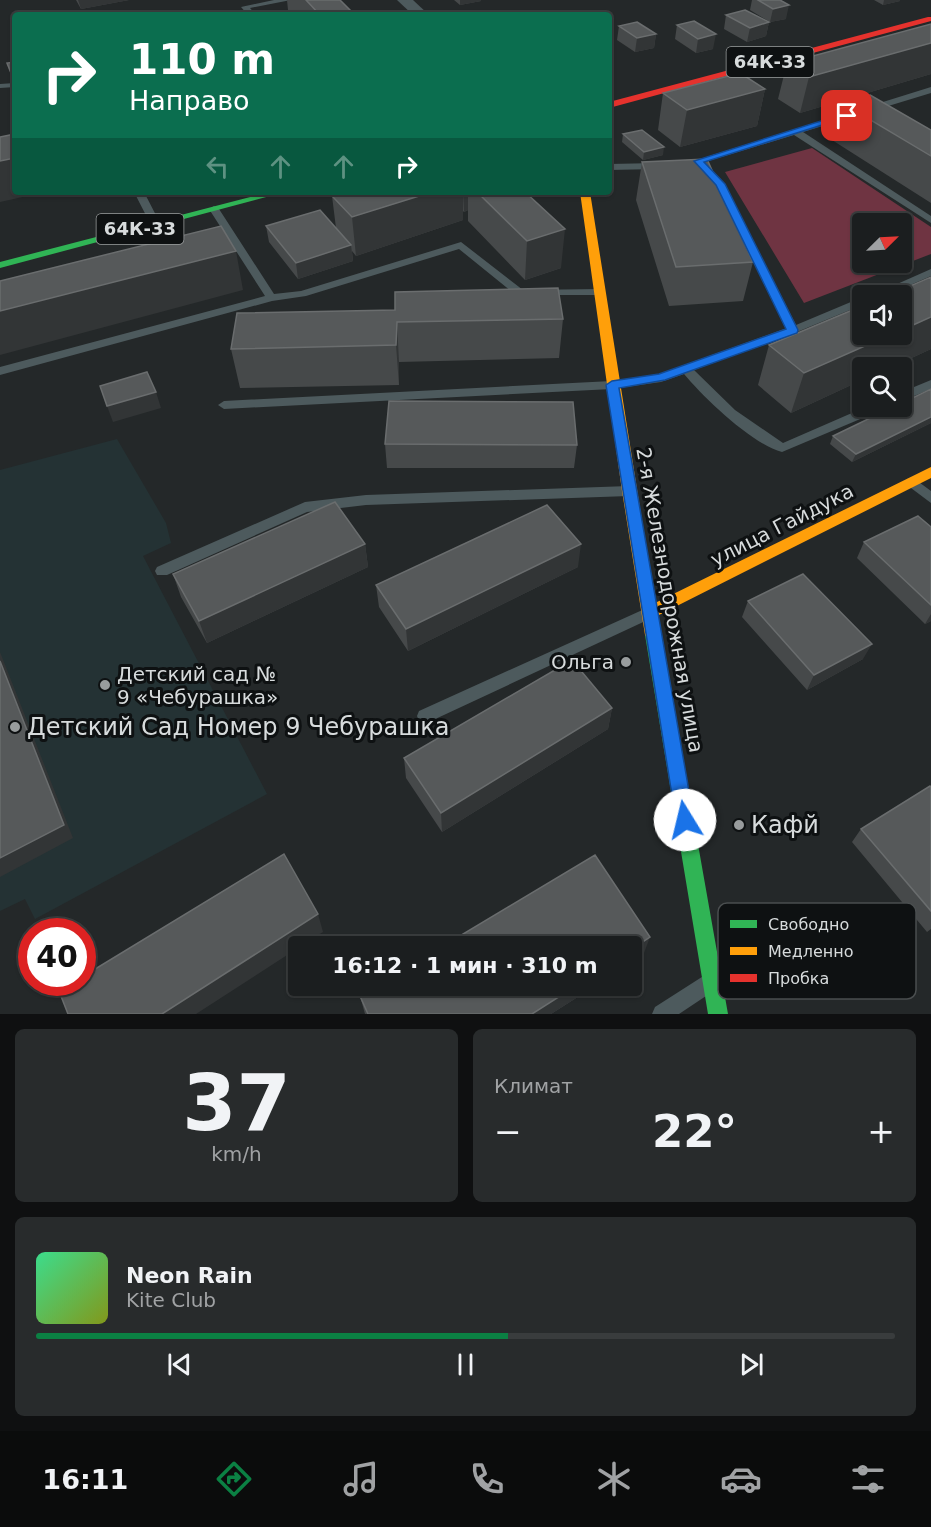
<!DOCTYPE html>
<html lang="ru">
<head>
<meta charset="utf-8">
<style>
	:root { --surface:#1b1e1f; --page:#282b2c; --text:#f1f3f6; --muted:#a0a2a4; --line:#393c3d; --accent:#0b8043 }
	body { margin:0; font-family:"DejaVu Sans",sans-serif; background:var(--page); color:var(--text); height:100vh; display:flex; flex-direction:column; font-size:22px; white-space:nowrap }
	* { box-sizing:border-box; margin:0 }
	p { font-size:20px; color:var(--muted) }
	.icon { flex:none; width:33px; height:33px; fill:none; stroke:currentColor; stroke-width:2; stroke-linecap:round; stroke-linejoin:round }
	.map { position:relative; height:1014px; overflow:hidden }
	.sheet { display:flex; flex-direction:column; gap:15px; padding:15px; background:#0f1011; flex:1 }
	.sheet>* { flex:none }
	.top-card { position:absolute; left:12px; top:12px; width:600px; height:183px; border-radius:6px; box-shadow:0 2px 4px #0004,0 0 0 2px var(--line); background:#0b6e4f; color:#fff; overflow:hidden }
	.needle { width:39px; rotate:66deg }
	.controls { position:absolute; left:852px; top:213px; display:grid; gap:12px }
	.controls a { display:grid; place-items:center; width:60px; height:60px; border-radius:6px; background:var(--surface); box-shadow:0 2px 4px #0004,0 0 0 2px var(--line); font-size:30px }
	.speed { position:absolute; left:18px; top:918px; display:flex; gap:12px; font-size:30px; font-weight:700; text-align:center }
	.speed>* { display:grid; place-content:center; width:78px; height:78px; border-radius:50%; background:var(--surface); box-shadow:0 2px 4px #0004,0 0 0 2px var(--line); line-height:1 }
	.speed .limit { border:9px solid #d22; background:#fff; color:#111 }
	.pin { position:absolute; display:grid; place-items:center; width:51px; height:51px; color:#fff; margin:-26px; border-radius:12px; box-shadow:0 3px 9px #0006 }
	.me { position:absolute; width:66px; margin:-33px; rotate:351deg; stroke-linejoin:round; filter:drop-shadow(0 0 4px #0008) }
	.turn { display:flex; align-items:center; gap:21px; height:126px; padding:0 18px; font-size:27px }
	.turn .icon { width:78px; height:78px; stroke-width:2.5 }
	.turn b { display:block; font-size:42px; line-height:51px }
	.lanes { display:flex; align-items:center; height:57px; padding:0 18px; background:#0003; justify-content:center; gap:30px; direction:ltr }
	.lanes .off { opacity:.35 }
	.big { font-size:45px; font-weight:700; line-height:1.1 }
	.sheet .widget { flex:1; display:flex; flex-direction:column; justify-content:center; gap:9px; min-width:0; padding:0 21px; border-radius:9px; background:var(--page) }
	.sheet .dial { align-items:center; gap:0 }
	.dial b { font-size:78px; line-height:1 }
	.song { display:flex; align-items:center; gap:18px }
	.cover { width:72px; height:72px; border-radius:9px; background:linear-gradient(135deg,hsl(150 70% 55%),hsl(70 70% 35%)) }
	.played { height:6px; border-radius:3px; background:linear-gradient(90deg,var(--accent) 55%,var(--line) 55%) }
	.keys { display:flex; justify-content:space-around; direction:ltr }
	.heat { display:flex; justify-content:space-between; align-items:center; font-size:33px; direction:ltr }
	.sheet .tiles { flex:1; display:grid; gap:15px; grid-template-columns:1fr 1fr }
	.widget:last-child { grid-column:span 2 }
	.trip { position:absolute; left:288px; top:936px; width:354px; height:60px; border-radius:6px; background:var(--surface); box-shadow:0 2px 4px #0004,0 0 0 2px var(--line); font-weight:700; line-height:60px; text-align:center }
	.tabs { display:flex; height:96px; justify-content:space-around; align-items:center; background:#0b0c0c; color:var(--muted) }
	.tabs .icon { width:42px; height:42px }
	.tabs .on { color:var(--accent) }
	.tabs b { font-size:27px; color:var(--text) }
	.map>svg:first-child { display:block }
</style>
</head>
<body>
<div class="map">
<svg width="931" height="1014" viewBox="0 0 931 1014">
	<rect width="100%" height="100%" fill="#242829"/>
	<path fill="#243234" d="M 117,439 L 166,523 L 171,543 L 143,556 L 267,794 L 35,919 L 25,899 L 0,911 L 0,470 Z"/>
	<path fill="#6f3442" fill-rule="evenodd" d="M 812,148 L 931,227 L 931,254 L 804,303 L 725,172 ZM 862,224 L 902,224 L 902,262 L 862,262 Z"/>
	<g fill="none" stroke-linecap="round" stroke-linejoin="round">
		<path fill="#4d5a5d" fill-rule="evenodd" d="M 274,0 L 291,0 L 250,8 L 256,15 L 248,15 L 241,7 Z
			M 15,83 L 15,87 L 0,88 L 0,84 Z
			M 931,87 L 931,93 L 803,132 L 931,216 L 931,223 L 794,135 L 692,166 L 684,164 Z
			M 609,164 L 658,163 L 663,166 L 658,169 L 609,170 Z
			M 705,165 L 725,184 L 796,325 L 858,299 L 862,298 L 862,305 L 797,332 L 694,370 L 735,410 L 783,443 L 868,406 L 886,406 L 884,409 L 782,452 C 752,444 704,398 684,374 L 661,382 L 612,389 L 224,409 L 218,405 L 224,401 L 612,381 L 659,374 L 787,328 L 716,185 L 700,168 Z
			M 134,192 L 144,192 L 161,225 L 160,227 L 152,227 Z
			M 214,206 L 219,209 L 274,294 L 301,291 L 461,242 L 523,290 L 600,289 L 605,292 L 600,295 L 516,295 L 459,249 L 306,296 L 272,301 L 0,375 L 0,367 L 265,296 L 209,209 Z
			M 931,269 L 931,276 L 885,296 L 870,296 Z
			M 931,380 L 931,389 L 902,401 L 902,392 Z
			M 912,477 L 931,491 L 931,503 L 907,485 L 905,482 L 907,479 Z
			M 629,486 L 636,491 L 629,496 L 366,505 L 307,512 L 167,575 L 157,575 L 155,571 L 157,567 L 305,502 L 366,495 Z
			M 649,607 L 654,609 L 656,613 L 654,617 L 431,721 L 425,723 L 419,721 L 417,716 L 419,711 Z
			M 705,975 L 712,978 L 715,985 L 712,992 L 679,1014 L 652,1014 L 655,1007 Z"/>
		<path fill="#4d5a5d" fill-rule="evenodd" d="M 397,0 L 413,0 L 429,15 L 413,15 Z"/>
		<path fill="#30b455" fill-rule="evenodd" d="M 269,192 L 285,192 L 0,268 L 0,262 Z
			M 653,629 L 658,631 L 661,635 L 728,1014 L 708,1014 L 645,635 L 648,631 Z"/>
		<path fill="#ff9f0a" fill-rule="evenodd" d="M 580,192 L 590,192 L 655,603 L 931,467 L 931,478 L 657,616 L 661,635 L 658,639 L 653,641 L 648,639 L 645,635 L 622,491 Z"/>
		<path fill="#e5322d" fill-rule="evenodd" d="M 928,17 L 931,17 L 931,21 L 609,108 L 609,102 Z"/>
	</g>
	<path fill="#46494a" d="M 76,0 L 129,0 L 81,9 Z
		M 287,0 L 340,0 L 355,15 L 293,15 L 288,10 Z
		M 454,0 L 481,0 L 481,1 L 460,5 Z
		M 752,0 L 780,0 L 786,19 L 770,22 L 750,10 Z
		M 874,0 L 900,0 L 900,1 L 883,5 Z
		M 726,15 L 769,22 L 766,36 L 747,42 L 724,29 Z
		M 931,24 L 931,74 L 800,113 L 778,99 L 787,63 Z
		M 677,25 L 713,49 L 696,53 L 675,39 Z
		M 619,26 L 656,34 L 654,48 L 635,52 L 617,40 Z
		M 15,62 L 15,87 L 7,63 Z
		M 765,89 L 757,126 L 680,147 L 658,130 L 663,93 Z
		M 842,103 L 931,130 L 931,203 L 832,140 Z
		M 623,134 L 663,155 L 643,160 L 622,142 Z
		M 642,162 L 753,262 L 743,301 L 669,306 L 636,200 Z
		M 346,192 L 529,192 L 526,193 L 561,268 L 525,280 L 468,221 L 468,210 L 464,212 L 463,211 L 463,220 L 356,256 L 352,251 L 353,261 L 298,279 L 269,242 L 266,226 L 336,228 L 332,196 Z
		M 931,277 L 931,349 L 890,368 L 862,368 L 862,380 L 791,413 L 758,385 L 769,345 Z
		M 237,313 L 563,319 L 559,358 L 399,362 L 399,385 L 240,388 L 231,349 Z
		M 931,389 L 931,423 L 852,462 L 830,444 L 833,436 Z
		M 385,444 L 577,445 L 574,468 L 387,468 Z
		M 931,527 L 931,621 L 925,624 L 857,558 L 864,542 Z
		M 365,544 L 368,567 L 207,643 L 181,597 L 173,574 Z
		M 578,567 L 408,651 L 379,607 L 376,585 Z
		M 748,601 L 863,659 L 807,690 L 742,617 Z
		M 612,708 L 608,729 L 442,832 L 406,778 L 404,758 Z
		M 931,787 L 931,929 L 927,932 L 852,842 L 861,829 Z
		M 595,986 L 551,1014 L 365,1014 L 360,996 Z"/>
	<path fill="#323536" d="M 78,0 L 129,0 L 81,9 Z
		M 460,0 L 481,0 L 481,1 L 460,5 Z
		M 884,0 L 900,0 L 900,1 L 883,5 Z
		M 789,5 L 786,19 L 770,22 L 773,9 Z
		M 769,22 L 766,36 L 747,42 L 750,28 Z
		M 656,34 L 654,48 L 635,52 L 637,38 Z
		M 716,34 L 713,49 L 696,53 L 698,39 Z
		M 931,43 L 931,74 L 800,113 L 809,77 Z
		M 765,89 L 757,126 L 680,147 L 687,110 Z
		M 664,147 L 663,155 L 643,160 L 644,152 Z
		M 15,158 L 15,192 L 45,192 L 0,202 L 0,161 Z
		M 432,192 L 463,192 L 463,220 L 356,256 L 352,217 Z
		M 463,192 L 468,192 L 468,210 L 464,212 Z
		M 565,229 L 561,268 L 525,280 L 527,241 Z
		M 351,245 L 353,261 L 298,279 L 296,263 Z
		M 236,251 L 243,290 L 0,355 L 0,311 Z
		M 931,317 L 931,349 L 890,368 L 862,368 L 862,380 L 791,413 L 804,373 L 892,334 L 902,334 L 902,330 Z
		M 397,322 L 399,362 L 399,385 L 396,345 Z
		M 156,392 L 161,408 L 113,422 L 107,406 Z
		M 931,417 L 931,423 L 852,462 L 856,454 Z
		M 365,544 L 368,567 L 207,643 L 199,621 Z
		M 581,544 L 578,567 L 408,651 L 406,629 Z
		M 931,614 L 931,621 L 925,624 Z
		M 872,644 L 863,659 L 807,690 L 814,675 Z
		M 0,652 L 73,838 L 0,877 Z
		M 612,708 L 608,729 L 442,832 L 441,813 Z
		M 318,914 L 323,932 L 300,946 L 298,946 L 298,948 L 196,1014 L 162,1014 Z
		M 650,937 L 644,953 L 632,962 L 632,949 Z
		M 576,986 L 595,986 L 551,1014 L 532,1014 Z"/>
	<path fill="#56595a" stroke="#6a6d6e" stroke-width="1.5" d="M 306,0 L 340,0 L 355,15 L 320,15 Z
		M 758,0 L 780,0 L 789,5 L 773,9 Z
		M 745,10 L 769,22 L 750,28 L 726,15 Z
		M 694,21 L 716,34 L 698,39 L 677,25 Z
		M 637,22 L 656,34 L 637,38 L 619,26 Z
		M 931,24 L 931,43 L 809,77 L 787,63 Z
		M 15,62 L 15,77 L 13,78 L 7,63 Z
		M 740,73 L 765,89 L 687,110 L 663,93 Z
		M 870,95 L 931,130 L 931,156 L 842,103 Z
		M 642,130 L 664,147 L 644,152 L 623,134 Z
		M 15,134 L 15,158 L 0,161 L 0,137 Z
		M 707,159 L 753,262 L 676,267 L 642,162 Z
		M 346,192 L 432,192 L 352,217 L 332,196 Z
		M 477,192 L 525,192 L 565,229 L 527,241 Z
		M 320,210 L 351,245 L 296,263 L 266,226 Z
		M 221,226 L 236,251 L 0,311 L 0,281 Z
		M 931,277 L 931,317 L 902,330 L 902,296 L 887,296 Z
		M 558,288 L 563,319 L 397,322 L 396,345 L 231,349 L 237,313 L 395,310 L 395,292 Z
		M 862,306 L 862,334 L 892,334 L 804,373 L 769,345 Z
		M 147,372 L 156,392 L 107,406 L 100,386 Z
		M 931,389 L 931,417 L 856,454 L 833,436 L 895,406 L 902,406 L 902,403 Z
		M 389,401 L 573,402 L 577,445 L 385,444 Z
		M 335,502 L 365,544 L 199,621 L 173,574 Z
		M 547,505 L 581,544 L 406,629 L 376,585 Z
		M 918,516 L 931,527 L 931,605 L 864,542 Z
		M 803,574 L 872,644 L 814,675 L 748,601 Z
		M 572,660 L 612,708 L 441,813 L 404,758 Z
		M 0,661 L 64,825 L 0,858 Z
		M 930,786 L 931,787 L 931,911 L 861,829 Z
		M 284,854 L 318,914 L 162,1014 L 68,1014 L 59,991 L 73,982 L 82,982 L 82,977 Z
		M 595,855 L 650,937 L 632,949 L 632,946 L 443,946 Z
		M 377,986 L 576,986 L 532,1014 L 368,1014 L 360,996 Z"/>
	<path fill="#1a73e8" stroke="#114b97" stroke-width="1.5" d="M 843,114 L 851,116 L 704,162 L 725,184 L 798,330 L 797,333 L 665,380 L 619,388 L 694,820 L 691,826 L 685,828 L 679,826 L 676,820 L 606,385 L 612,381 L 659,374 L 786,329 L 716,185 L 694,161 Z"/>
	<g fill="#989c9d" stroke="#0e1112" stroke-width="2">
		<circle cx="626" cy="662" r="6"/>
		<circle cx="105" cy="685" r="6"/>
		<circle cx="15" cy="727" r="6"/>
		<circle cx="739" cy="825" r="6"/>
	</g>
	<g text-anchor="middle" stroke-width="6" stroke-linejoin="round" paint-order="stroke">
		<g fill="#0e1112" stroke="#9b9e9f" stroke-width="1.5">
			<rect x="726.5" y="47" width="87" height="30" rx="4.5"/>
			<rect x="96.5" y="214" width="87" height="30" rx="4.5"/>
		</g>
		<g font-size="18" font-weight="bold" fill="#d7dbdc">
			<text x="770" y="68">64К-33</text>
			<text x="140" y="235">64К-33</text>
		</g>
		<g font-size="20" fill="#d7dbdc" stroke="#0e1112">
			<text transform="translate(782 525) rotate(-27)" y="7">улица Гайдука</text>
			<text transform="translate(670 600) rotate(80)" y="7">2-я Железнодорожная улица</text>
		</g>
		<g font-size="20" fill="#d7dbdc" stroke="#0e1112" text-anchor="end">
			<text x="614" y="669">Ольга</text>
			<text x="117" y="681" text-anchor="start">Детский сад №<tspan x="117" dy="23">9 «Чебурашка»</tspan></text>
		</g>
		<g font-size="24" fill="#d7dbdc" stroke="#0e1112" text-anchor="start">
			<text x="27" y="735">Детский Сад Номер 9 Чебурашка</text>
			<text x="751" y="833">Кафй</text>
		</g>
	</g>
	<rect x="718" y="903" width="198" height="96" rx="9" fill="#0e1112" stroke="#4a4e4f" stroke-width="1.5"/>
	<rect x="730" y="920" width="27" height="8" fill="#30b455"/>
	<rect x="730" y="947" width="27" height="8" fill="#ff9f0a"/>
	<rect x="730" y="974" width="27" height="8" fill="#e5322d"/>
	<g font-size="16" fill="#d7dbdc">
		<text x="768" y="930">Свободно</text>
		<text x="768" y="957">Медленно</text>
		<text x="768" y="984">Пробка</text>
	</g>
</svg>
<div class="controls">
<a><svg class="needle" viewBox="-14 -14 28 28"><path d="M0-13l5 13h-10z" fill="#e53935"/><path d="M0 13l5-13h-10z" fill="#a0a2a4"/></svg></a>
<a><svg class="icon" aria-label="sound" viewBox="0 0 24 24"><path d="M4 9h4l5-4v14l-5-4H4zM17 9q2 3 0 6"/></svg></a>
<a><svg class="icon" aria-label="search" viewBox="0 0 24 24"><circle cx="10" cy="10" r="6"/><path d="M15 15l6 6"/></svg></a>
</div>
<div class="speed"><div class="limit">40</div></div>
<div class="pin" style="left:847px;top:116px;background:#d93025"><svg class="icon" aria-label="arrive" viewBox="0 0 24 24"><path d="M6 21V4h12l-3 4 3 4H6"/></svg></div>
<svg class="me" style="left:685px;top:820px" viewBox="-20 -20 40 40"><circle r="19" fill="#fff"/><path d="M0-13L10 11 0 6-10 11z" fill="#1a73e8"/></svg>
<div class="trip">16:12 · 1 мин · 310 m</div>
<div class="top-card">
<div class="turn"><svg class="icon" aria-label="right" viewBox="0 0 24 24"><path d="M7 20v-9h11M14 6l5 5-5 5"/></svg><div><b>110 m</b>Направо</div></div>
<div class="lanes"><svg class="icon off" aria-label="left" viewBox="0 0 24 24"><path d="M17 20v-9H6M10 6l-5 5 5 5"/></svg><svg class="icon off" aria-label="ahead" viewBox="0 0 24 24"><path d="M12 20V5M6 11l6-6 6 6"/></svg><svg class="icon off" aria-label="ahead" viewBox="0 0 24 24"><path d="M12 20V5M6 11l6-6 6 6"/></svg><svg class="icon" aria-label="right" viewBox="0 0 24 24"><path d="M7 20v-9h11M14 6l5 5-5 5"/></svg></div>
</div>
</div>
<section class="sheet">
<div class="tiles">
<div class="widget dial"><b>37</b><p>km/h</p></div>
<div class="widget"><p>Климат</p>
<div class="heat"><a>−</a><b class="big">22°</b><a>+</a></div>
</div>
<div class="widget">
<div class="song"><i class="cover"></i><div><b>Neon Rain</b><p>Kite Club</p></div></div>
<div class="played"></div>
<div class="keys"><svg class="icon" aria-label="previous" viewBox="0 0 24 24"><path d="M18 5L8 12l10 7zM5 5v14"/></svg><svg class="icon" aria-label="pause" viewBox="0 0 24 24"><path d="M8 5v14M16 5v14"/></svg><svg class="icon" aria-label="next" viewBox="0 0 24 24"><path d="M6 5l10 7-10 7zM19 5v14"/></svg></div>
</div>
</div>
</section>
<nav class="tabs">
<b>16:11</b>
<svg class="icon on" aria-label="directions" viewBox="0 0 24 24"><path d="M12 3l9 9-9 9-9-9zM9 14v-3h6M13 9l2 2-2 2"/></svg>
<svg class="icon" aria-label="music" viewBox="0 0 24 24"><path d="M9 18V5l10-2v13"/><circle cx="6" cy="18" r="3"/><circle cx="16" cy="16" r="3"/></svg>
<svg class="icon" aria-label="phone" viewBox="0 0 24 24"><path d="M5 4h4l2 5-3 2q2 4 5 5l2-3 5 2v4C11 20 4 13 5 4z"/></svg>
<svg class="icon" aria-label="climate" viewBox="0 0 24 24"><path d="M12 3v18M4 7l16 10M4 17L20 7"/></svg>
<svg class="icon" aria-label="car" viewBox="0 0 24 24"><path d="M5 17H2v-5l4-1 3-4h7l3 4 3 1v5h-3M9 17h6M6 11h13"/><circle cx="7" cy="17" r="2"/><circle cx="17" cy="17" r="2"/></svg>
<svg class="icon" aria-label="filters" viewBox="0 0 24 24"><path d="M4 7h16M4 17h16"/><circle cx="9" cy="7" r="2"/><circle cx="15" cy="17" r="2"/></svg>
</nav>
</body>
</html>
